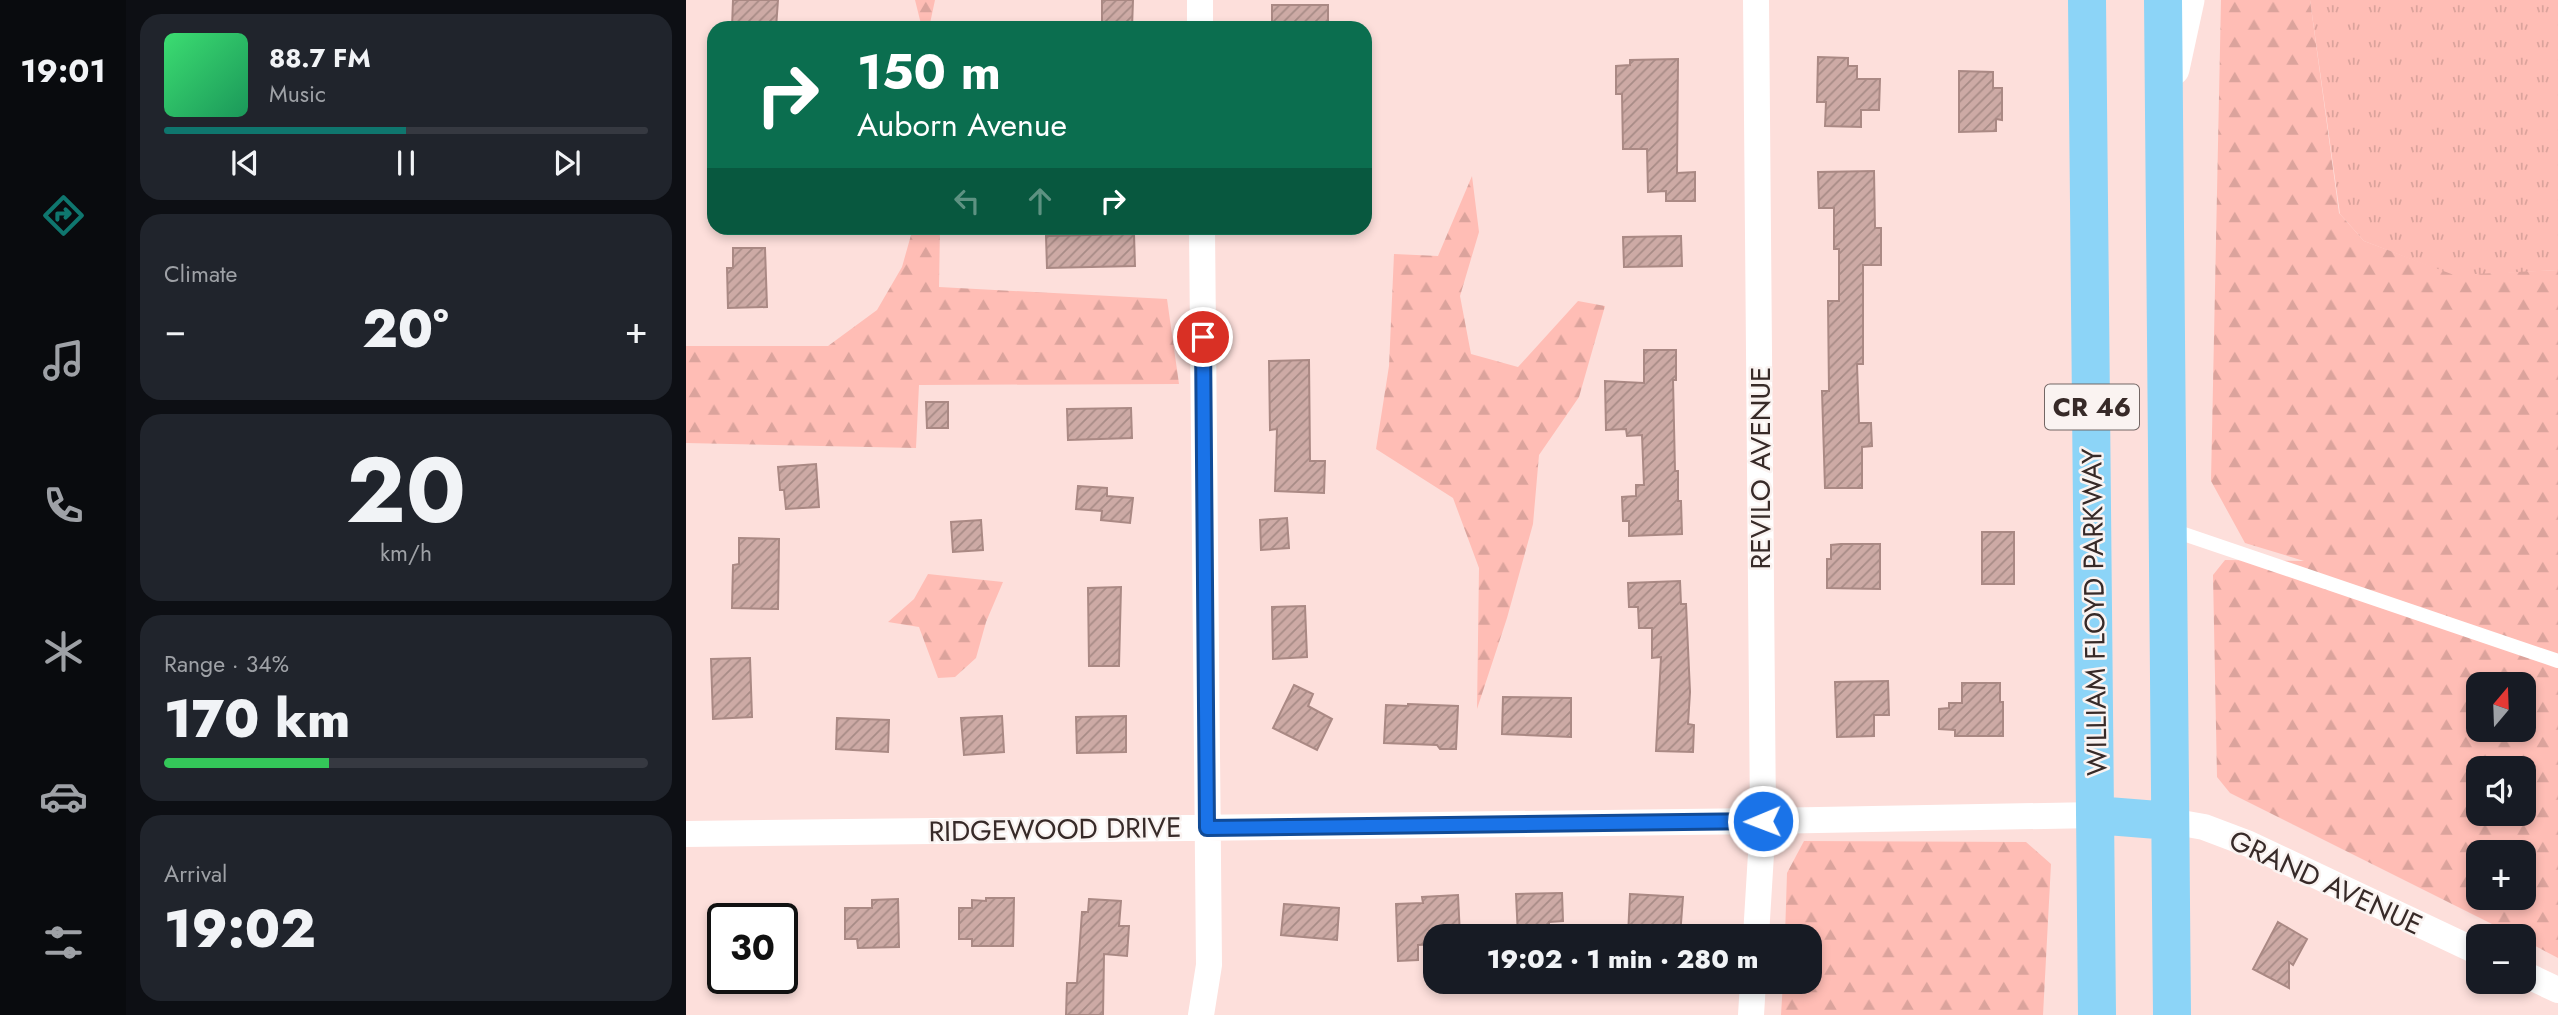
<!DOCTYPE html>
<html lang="en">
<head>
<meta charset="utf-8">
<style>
	:root { --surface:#171b24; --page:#20242c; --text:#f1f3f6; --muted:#9ea1a6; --line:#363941; --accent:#0f766e }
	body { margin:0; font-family:Jost,sans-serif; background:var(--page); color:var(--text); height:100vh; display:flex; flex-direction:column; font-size:26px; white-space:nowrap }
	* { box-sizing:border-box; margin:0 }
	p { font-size:23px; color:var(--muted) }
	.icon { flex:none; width:38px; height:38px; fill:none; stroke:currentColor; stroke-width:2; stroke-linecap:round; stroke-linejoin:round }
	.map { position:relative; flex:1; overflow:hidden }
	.side { display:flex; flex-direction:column; gap:14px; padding:14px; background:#0d0f14; width:560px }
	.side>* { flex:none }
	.hud { position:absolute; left:21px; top:21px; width:665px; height:214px; border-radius:21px; box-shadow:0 4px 10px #0003; background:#0b6e4f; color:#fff; overflow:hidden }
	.needle { width:46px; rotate:19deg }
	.buttons { position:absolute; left:1780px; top:672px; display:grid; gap:14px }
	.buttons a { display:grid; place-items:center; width:70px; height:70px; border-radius:14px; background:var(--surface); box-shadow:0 4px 10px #0003; font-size:35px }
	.speed { position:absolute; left:21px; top:903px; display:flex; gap:14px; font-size:35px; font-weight:700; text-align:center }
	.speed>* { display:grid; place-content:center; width:91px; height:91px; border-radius:50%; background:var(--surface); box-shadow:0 4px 10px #0003; line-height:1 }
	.speed .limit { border:4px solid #111; border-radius:10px; background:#fff; color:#111 }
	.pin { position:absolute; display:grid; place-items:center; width:60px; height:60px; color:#fff; margin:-30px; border:4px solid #fff; border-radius:50%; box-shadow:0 2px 7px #0007 }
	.me { position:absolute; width:77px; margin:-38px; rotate:269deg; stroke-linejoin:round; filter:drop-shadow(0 0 5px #0008) }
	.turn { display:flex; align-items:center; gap:24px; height:147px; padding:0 35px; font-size:32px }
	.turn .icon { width:91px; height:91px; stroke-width:2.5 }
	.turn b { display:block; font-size:49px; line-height:60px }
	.lanes { display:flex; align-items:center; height:66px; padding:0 35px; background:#0003; justify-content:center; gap:35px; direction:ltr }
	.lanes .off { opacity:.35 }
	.big { font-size:52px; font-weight:800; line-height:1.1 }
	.side .tile { flex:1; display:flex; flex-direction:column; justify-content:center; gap:10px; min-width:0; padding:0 24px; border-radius:21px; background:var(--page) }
	.side .dial { align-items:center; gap:0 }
	.dial b { font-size:91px; line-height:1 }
	.song { display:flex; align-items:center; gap:21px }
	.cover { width:84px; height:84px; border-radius:10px; background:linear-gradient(135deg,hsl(140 70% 55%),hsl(150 70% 35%)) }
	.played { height:7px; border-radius:4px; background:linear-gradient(90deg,var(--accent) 50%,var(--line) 50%) }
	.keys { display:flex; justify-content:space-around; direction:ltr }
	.heat { display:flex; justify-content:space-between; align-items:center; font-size:38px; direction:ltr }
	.charge { height:10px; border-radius:5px; background:linear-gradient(90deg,#34c759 34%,var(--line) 0) }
	.trip { position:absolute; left:737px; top:924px; width:399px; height:70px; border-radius:21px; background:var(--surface); box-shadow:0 4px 10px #0003; font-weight:800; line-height:70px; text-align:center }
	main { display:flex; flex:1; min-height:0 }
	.tab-bar { display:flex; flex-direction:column; width:126px; justify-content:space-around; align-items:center; background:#090b0e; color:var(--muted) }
	.tab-bar .icon { width:49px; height:49px }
	.tab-bar .on { color:var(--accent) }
	.tab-bar b { font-size:32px; color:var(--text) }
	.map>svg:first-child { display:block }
</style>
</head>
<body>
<main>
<nav class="tab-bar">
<b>19:01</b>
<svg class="icon on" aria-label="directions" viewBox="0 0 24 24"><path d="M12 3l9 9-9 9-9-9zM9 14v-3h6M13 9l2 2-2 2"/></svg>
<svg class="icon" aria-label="music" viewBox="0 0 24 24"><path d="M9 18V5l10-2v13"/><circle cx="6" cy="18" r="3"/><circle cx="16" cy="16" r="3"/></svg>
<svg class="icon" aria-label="phone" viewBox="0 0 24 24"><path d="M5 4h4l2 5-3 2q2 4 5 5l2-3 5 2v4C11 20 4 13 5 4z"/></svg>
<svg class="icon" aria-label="climate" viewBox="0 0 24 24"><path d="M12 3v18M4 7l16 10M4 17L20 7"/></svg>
<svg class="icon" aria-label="car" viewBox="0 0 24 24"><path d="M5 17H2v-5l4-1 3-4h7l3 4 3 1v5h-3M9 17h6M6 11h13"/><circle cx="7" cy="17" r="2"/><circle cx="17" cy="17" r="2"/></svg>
<svg class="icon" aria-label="filters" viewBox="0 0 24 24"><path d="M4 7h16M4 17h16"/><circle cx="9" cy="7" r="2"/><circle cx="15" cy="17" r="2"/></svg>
</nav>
<section class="side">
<div class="tile">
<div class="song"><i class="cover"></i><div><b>88.7 FM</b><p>Music</p></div></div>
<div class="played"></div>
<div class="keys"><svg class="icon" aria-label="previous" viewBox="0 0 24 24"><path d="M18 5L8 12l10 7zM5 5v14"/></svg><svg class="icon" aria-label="pause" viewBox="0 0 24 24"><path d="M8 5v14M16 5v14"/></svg><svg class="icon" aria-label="next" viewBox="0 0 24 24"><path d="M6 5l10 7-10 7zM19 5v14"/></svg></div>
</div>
<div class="tile"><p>Climate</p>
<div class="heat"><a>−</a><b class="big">20°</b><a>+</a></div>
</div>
<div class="tile dial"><b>20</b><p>km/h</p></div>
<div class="tile"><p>Range · 34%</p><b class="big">170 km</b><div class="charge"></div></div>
<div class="tile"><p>Arrival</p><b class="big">19:02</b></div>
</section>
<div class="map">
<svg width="1872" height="1015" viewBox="0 0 1872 1015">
	<defs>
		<pattern id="grass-tufts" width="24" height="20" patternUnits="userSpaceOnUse" patternTransform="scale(1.75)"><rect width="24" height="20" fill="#ffbdb5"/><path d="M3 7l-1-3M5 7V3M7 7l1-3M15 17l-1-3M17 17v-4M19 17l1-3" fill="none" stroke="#dba39c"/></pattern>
		<pattern id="forest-firs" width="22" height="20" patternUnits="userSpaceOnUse" patternTransform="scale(1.75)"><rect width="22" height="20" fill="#ffbdb5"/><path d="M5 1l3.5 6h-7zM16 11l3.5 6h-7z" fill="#dba39c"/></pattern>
		<pattern id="building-hatch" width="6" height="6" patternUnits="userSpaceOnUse" patternTransform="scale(1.75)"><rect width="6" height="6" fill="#cdaaa5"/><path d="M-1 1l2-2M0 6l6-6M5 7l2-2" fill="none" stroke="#a78b86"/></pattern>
	</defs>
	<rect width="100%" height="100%" fill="#fddfdb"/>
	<path fill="url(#grass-tufts)" d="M 1624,0 L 1872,0 L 1872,270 L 1768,276 L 1678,241 L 1654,214 Z"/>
	<path fill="url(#forest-firs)" fill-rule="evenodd" d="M 229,0 L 249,0 L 243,28 L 236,28 Z
		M 1535,0 L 1624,0 L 1653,213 L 1678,241 L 1768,275 L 1872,270 L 1872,958 L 1838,940 L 1838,936 L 1830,936 L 1544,793 L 1531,777 L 1527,575 L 1539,560 L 1618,561 L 1559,543 L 1525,481 ZM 1792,684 L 1838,684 L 1838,730 L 1792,730 ZM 1792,768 L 1838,768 L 1838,814 L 1792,814 ZM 1792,852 L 1838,852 L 1838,898 L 1792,898 Z
		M 786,176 L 793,232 L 774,296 L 785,354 L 832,367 L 892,301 L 919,306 L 893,397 L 853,455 L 847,524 L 821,618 L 791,709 L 793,568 L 767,498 L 690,449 L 703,366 L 708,254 L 752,256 Z
		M 227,228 L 254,228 L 253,287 L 481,299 L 493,384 L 233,385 L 230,448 L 0,443 L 0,346 L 142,346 L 191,310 L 216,267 Z
		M 242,574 L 317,582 L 300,622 L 290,658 L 269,677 L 252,678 L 233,627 L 202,622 L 228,599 Z
		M 1118,841 L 1340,842 L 1365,864 L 1357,1015 L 1095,1015 L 1097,982 L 1124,982 L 1124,936 L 1099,936 L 1101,873 Z"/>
	<path fill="url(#building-hatch)" stroke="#aa8984" stroke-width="2" d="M 47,0 L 92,0 L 90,28 L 46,28 Z
		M 416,0 L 447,0 L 446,28 L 416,28 Z
		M 586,5 L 642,5 L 642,28 L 586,28 Z
		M 1132,57 L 1162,58 L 1162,66 L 1171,66 L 1171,79 L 1194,79 L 1193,110 L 1175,110 L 1175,127 L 1139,126 L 1140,102 L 1131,102 Z
		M 992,59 L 991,173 L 1009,172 L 1009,201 L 980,201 L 980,191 L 962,192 L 961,149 L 937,149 L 936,94 L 930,94 L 930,66 L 944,65 L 944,60 Z
		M 1273,71 L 1307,72 L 1307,88 L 1316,88 L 1316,120 L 1310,119 L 1310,131 L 1273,132 Z
		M 1188,171 L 1189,228 L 1195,228 L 1195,265 L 1177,265 L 1177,364 L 1171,364 L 1173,423 L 1185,423 L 1186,446 L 1176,447 L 1176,488 L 1139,488 L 1136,391 L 1143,391 L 1142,301 L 1153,301 L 1153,249 L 1148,249 L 1148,208 L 1133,208 L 1132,172 Z
		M 448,234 L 449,266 L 361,268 L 360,236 Z
		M 995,236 L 996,266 L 938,267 L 937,237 Z
		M 47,248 L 79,248 L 81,307 L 42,308 L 41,268 L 47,268 Z
		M 958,350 L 990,350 L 990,380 L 987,380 L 989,471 L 992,471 L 992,501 L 995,501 L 996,534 L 943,536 L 943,521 L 937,521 L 936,497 L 950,496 L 950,485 L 958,485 L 956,435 L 941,436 L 940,429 L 920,430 L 919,381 L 958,383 Z
		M 623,360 L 624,461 L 639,461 L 638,493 L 589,491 L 591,429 L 584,430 L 583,361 Z
		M 240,402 L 262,402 L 262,428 L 241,428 Z
		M 445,408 L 446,438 L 382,440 L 381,409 Z
		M 130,464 L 133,507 L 100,509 L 98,490 L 94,490 L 92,467 Z
		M 392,486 L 421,488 L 421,496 L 447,498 L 444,523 L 415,520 L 416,511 L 390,509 Z
		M 601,518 L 603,548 L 575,550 L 574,520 Z
		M 295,520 L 297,550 L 267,552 L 265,522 Z
		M 1296,532 L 1328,532 L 1328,584 L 1296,584 Z
		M 53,538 L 93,539 L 92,609 L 46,608 L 47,565 L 53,564 Z
		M 1155,544 L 1194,544 L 1194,589 L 1141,588 L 1141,559 L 1145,559 L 1145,545 Z
		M 994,581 L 995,604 L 1000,604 L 1004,692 L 1002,724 L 1008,725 L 1007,752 L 970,751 L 975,657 L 966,658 L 966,628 L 953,628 L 952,607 L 943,607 L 942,583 Z
		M 435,587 L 433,666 L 403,666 L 402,588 Z
		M 619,606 L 621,657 L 587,659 L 586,607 Z
		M 64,658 L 66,717 L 27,719 L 25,659 Z
		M 1202,681 L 1203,715 L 1188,715 L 1188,736 L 1151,737 L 1149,682 Z
		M 1276,683 L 1314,683 L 1314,702 L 1317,702 L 1317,736 L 1269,736 L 1269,730 L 1253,729 L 1253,709 L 1263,708 L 1263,703 L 1276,703 Z
		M 608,685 L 627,694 L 622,706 L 646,719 L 631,750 L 587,728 Z
		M 817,697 L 885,698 L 885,737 L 816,734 Z
		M 722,704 L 772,706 L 770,749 L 754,749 L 751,745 L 698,743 L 700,705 L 722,706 Z
		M 316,716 L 318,752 L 278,755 L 275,718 Z
		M 440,716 L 440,752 L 391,753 L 390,717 Z
		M 151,718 L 203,720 L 202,752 L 150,749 Z
		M 876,893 L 877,921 L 863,922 L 863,936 L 832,936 L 830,894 Z
		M 944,894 L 997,897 L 994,936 L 942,936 Z
		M 772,895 L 774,936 L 749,936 L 749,944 L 732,945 L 732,960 L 712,961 L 710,904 L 737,903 L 736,897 Z
		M 300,898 L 328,898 L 327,946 L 286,946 L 286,939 L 273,939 L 273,908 L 286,908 L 286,900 L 300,901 Z
		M 212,899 L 213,947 L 172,948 L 171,939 L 159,939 L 159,908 L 186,908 L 186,900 Z
		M 403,899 L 435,901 L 433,926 L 443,926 L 441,956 L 418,954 L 417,1015 L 380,1015 L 381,983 L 391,983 L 396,912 L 402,912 Z
		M 598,904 L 653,908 L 651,940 L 595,935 Z
		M 1592,922 L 1621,939 L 1607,965 L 1603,962 L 1603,988 L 1567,969 Z"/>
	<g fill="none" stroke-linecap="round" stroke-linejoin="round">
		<path stroke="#fff" stroke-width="14" d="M 1483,529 L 1872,661"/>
		<path stroke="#fff" stroke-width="26" d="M 514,0 L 514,28
			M 1484,821 L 1518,827 L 1563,844 L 1792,952
			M 0,834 L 1077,821 L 1409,815
			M 1070,936 L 1077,821 L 1070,0
			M 1838,974 L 1872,990
			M 515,1015 L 523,965 L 516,228
			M 1065,1015 L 1067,982"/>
		<path stroke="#fff" stroke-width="33" d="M 1487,69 L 1502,0"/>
		<path stroke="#8cd4f7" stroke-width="38" d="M 1401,0 L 1411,1015
			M 1477,0 L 1486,1015
			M 1409,815 L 1484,821"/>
	</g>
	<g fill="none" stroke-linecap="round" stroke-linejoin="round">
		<g stroke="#114b97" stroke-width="18">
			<path id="route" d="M 517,337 L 521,828 L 1077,821"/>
		</g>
		<use href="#route" stroke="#1a73e8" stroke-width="12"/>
	</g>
	<g text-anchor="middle" stroke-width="5" stroke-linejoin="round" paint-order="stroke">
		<rect fill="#faf3f1" stroke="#726664" stroke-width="2" x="1359" y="384.5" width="94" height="45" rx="5"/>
		<g font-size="26" font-weight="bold" fill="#372a28">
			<text x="1406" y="416">CR 46</text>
		</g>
		<g font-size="28" fill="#372a28" stroke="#faf3f1">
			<text transform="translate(1074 468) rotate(-90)" y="10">REVILO AVENUE</text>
			<text transform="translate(1408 612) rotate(-91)" y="10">WILLIAM FLOYD PARKWAY</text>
			<text transform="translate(369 829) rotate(-1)" y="10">RIDGEWOOD DRIVE</text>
			<text transform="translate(1640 882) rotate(25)" y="10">GRAND AVENUE</text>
		</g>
	</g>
</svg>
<div class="buttons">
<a><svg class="needle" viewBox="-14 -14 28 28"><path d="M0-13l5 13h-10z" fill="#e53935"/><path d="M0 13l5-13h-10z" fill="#9ea1a6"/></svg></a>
<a><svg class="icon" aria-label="sound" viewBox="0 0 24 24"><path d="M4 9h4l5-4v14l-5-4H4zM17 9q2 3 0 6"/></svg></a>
<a>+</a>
<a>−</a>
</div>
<div class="speed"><div class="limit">30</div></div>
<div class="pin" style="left:517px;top:337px;background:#d93025"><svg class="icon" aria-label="arrive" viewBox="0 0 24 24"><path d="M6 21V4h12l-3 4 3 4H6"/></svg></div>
<svg class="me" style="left:1077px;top:821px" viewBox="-20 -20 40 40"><circle r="17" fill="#1a73e8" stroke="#fff" stroke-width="3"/><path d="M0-11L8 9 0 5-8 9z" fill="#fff"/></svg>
<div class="trip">19:02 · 1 min · 280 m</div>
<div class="hud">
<div class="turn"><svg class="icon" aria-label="right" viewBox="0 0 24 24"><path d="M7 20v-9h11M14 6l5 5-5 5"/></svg><div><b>150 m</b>Auborn Avenue</div></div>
<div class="lanes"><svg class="icon off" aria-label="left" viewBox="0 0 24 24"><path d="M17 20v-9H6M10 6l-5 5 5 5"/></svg><svg class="icon off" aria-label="ahead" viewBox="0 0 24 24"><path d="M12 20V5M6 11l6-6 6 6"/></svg><svg class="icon" aria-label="right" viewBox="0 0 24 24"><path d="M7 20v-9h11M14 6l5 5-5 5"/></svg></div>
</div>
</div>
</main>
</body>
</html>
